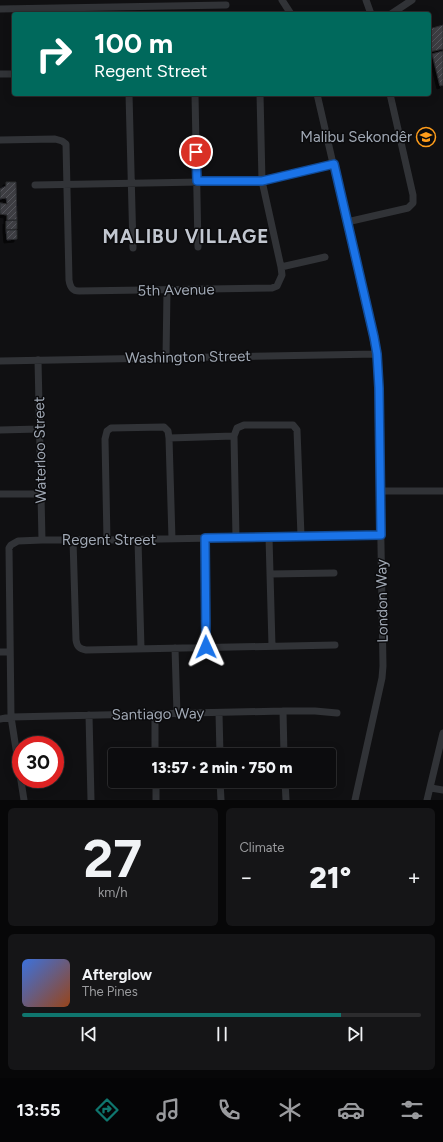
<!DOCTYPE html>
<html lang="en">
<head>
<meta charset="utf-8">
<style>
	:root { --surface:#0c0c0e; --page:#151517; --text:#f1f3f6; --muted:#9a9b9e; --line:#2c2c2e; --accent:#0f766e }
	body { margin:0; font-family:Figtree,sans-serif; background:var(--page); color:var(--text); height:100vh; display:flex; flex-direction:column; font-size:15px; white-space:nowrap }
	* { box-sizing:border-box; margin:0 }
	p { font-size:13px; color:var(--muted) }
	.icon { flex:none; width:22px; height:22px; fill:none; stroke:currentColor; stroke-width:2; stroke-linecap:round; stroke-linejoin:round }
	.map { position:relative; height:800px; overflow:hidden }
	.sheet { display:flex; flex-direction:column; gap:8px; padding:8px; background:#070708; flex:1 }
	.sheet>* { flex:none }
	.guide { position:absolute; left:12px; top:12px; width:419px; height:84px; border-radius:4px; box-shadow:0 2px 10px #0003,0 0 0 1px var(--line); background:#00695c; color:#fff; overflow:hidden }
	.speed { position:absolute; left:12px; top:736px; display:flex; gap:8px; font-size:20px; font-weight:700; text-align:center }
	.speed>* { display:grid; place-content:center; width:52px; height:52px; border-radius:50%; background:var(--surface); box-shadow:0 2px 10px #0003,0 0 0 1px var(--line); line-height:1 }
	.speed .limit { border:6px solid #d22; background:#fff; color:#111 }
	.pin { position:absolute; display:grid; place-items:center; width:34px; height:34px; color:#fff; margin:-17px; border:2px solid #fff; border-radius:50%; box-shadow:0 1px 4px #0007 }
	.me { position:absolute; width:44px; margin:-22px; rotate:359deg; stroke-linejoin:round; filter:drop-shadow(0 0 3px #0008) }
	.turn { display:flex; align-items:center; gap:14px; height:84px; padding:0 16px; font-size:18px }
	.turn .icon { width:52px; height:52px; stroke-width:2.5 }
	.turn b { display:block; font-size:28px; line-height:34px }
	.big { font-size:30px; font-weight:800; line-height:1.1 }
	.sheet .card { flex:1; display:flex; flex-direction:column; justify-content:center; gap:6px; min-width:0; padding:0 14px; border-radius:6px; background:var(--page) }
	.sheet .dial { align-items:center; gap:0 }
	.dial b { font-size:52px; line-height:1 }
	.song { display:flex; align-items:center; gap:12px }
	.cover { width:48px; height:48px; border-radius:6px; background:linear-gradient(135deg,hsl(220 70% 55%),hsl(20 70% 35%)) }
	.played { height:4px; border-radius:2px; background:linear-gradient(90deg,var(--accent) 80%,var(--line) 80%) }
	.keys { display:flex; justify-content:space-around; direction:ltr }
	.heat { display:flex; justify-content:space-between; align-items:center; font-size:22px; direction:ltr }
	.sheet .tiles { flex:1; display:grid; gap:8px; grid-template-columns:1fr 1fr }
	.card:last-child { grid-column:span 2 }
	.trip { position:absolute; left:108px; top:748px; width:228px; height:40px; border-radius:4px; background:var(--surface); box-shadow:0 2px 10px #0003,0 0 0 1px var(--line); font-weight:800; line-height:40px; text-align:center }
	.dock { display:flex; height:64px; justify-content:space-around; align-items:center; background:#050506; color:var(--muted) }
	.dock .icon { width:28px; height:28px }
	.dock .selected { color:var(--accent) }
	.dock b { font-size:18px; color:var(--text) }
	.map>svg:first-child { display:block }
</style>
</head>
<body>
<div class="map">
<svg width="443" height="800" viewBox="0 0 443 800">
	<defs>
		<pattern id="building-hatch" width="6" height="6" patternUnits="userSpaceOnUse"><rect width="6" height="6" fill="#3c3e42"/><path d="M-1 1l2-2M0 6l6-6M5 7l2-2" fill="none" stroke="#55575b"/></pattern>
		<filter id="shadow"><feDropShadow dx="-3" dy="3" stdDeviation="0" flood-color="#0009"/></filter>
	</defs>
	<rect width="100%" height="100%" fill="#101012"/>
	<path fill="url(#building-hatch)" stroke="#2a2a2e" filter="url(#shadow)" d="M 443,25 L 443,49 L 429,52 L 429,29 Z
		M 443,51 L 443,85 L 440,86 L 432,54 Z
		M 6,182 L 16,182 L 17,220 L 7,220 L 7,215 L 0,214 L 0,203 L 7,204 L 6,198 L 0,199 L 0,189 L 6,186 Z
		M 17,220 L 17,229 L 6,230 L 6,221 Z
		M 6,230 L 17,230 L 17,239 L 7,240 Z"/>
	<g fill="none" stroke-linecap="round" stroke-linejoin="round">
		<path stroke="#313337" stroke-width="7" d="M 282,0 L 291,14
			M 366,0 L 371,14
			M 0,9 L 226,5
			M 391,14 L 412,0
			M 0,74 L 14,74
			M 129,94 L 133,248
			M 195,94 L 198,247
			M 317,94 L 372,333 L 378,365 L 383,666 L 382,678 L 355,800
			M 0,140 L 55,139 L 62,141 L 66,144 L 69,280 C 70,287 72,291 79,291 L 272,288 L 277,286 L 282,275 L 281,267 L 262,181 L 260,94
			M 35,185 L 262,181 L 334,164
			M 347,222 L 408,208 L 413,203 L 413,195 L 390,94
			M 281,267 L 325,257
			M 166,357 L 167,291
			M 38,360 L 42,540
			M 0,361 L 377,354
			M 0,430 L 39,429
			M 169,438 L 234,436
			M 380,491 L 443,491
			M 0,494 L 40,494
			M 269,537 L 272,646
			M 205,538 L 206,647
			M 236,538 L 234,436 L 237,428 L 244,425 L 293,425 L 297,430 L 301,536
			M 73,540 L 76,640 C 77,647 80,649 86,650 L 335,645
			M 107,540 L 105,439 L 107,431 L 111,428 L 164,427 L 168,431 L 169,438 L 172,539
			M 138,540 L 141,648
			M 270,574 L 334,573
			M 175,648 L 177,714
			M 0,652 L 10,652
			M 283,711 L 284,755
			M 219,713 L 220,755
			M 155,714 L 155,755
			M 89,715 L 91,800
			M 0,719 L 11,717 L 283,711 L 315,711 L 337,713
			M 156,781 L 156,800
			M 220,781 L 221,800
			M 285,781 L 286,800
			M 431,788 L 443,790
			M 24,800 L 11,717 L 9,548 L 11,545 L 18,541 L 42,540 L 107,540 L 381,535
			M 427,800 L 443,733"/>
	</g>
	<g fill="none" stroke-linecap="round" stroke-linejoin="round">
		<g stroke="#114b97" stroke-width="10">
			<path id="route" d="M 196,152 L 197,181 L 262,181 L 334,164 L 374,337 L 377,354 L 379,388 L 381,535 L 205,538 L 206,647"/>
		</g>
		<use href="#route" stroke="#1a73e8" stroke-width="7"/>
	</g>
	<defs>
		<g id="school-ring" transform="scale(1)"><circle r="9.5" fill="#0b0b0d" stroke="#ff9d1b" stroke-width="1.5"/><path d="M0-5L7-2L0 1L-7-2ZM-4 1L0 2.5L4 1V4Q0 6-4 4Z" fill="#ff9d1b"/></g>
	</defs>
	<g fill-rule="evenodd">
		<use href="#school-ring" x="426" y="137"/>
	</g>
	<g text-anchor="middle" stroke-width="3" stroke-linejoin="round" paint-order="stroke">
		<g font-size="15" fill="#a0a8b4" stroke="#0b0b0d" text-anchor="end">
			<text x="412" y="142">Malibu Sekondêr</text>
		</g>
		<g font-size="15" fill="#a0a8b4" stroke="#0b0b0d">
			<text transform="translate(176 290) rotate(-1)" y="5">5th Avenue</text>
			<text transform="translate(188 357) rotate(-1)" y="5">Washington Street</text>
			<text transform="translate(40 450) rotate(-91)" y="5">Waterloo Street</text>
			<text x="109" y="545">Regent Street</text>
			<text transform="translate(382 601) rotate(-91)" y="5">London Way</text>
			<text transform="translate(158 714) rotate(-1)" y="5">Santiago Way</text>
		</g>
		<g font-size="19" font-weight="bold" letter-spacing="1" fill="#c2c7d0" stroke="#0b0b0d">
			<text x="186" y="243">MALIBU VILLAGE</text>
		</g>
	</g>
</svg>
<div class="speed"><div class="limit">30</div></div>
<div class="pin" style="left:196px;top:152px;background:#d93025"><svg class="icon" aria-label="arrive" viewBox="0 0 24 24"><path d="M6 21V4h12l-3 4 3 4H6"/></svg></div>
<svg class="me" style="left:206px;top:647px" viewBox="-20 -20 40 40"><path d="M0-17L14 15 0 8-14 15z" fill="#1a73e8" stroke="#fff" stroke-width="4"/></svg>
<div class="trip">13:57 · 2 min · 750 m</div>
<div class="guide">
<div class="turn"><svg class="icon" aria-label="right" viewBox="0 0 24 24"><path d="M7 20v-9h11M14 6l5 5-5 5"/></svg><div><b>100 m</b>Regent Street</div></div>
</div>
</div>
<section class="sheet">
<div class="tiles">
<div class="card dial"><b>27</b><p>km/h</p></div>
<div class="card"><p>Climate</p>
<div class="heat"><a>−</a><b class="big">21°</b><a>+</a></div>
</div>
<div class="card">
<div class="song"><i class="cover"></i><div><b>Afterglow</b><p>The Pines</p></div></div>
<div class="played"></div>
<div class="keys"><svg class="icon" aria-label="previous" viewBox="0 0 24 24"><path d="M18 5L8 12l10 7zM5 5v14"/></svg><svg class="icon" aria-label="pause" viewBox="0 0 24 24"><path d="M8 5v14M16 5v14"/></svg><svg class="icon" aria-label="next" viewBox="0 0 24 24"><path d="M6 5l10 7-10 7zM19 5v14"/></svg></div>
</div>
</div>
</section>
<nav class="dock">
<b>13:55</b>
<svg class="icon selected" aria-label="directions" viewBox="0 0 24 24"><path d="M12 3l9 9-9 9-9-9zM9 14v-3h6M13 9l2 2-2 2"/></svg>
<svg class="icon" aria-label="music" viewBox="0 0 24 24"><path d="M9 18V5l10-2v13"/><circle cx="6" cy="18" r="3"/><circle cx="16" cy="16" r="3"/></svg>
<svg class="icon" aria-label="phone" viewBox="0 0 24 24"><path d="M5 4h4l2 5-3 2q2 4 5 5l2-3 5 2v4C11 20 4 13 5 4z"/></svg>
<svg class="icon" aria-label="climate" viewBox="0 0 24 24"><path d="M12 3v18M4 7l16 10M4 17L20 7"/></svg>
<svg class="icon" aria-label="car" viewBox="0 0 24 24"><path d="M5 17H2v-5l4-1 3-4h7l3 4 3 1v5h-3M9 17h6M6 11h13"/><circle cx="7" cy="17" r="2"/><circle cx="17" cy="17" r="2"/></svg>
<svg class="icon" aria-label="filters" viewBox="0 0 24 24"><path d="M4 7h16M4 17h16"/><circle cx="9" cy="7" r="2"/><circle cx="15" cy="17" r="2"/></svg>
</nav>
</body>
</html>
